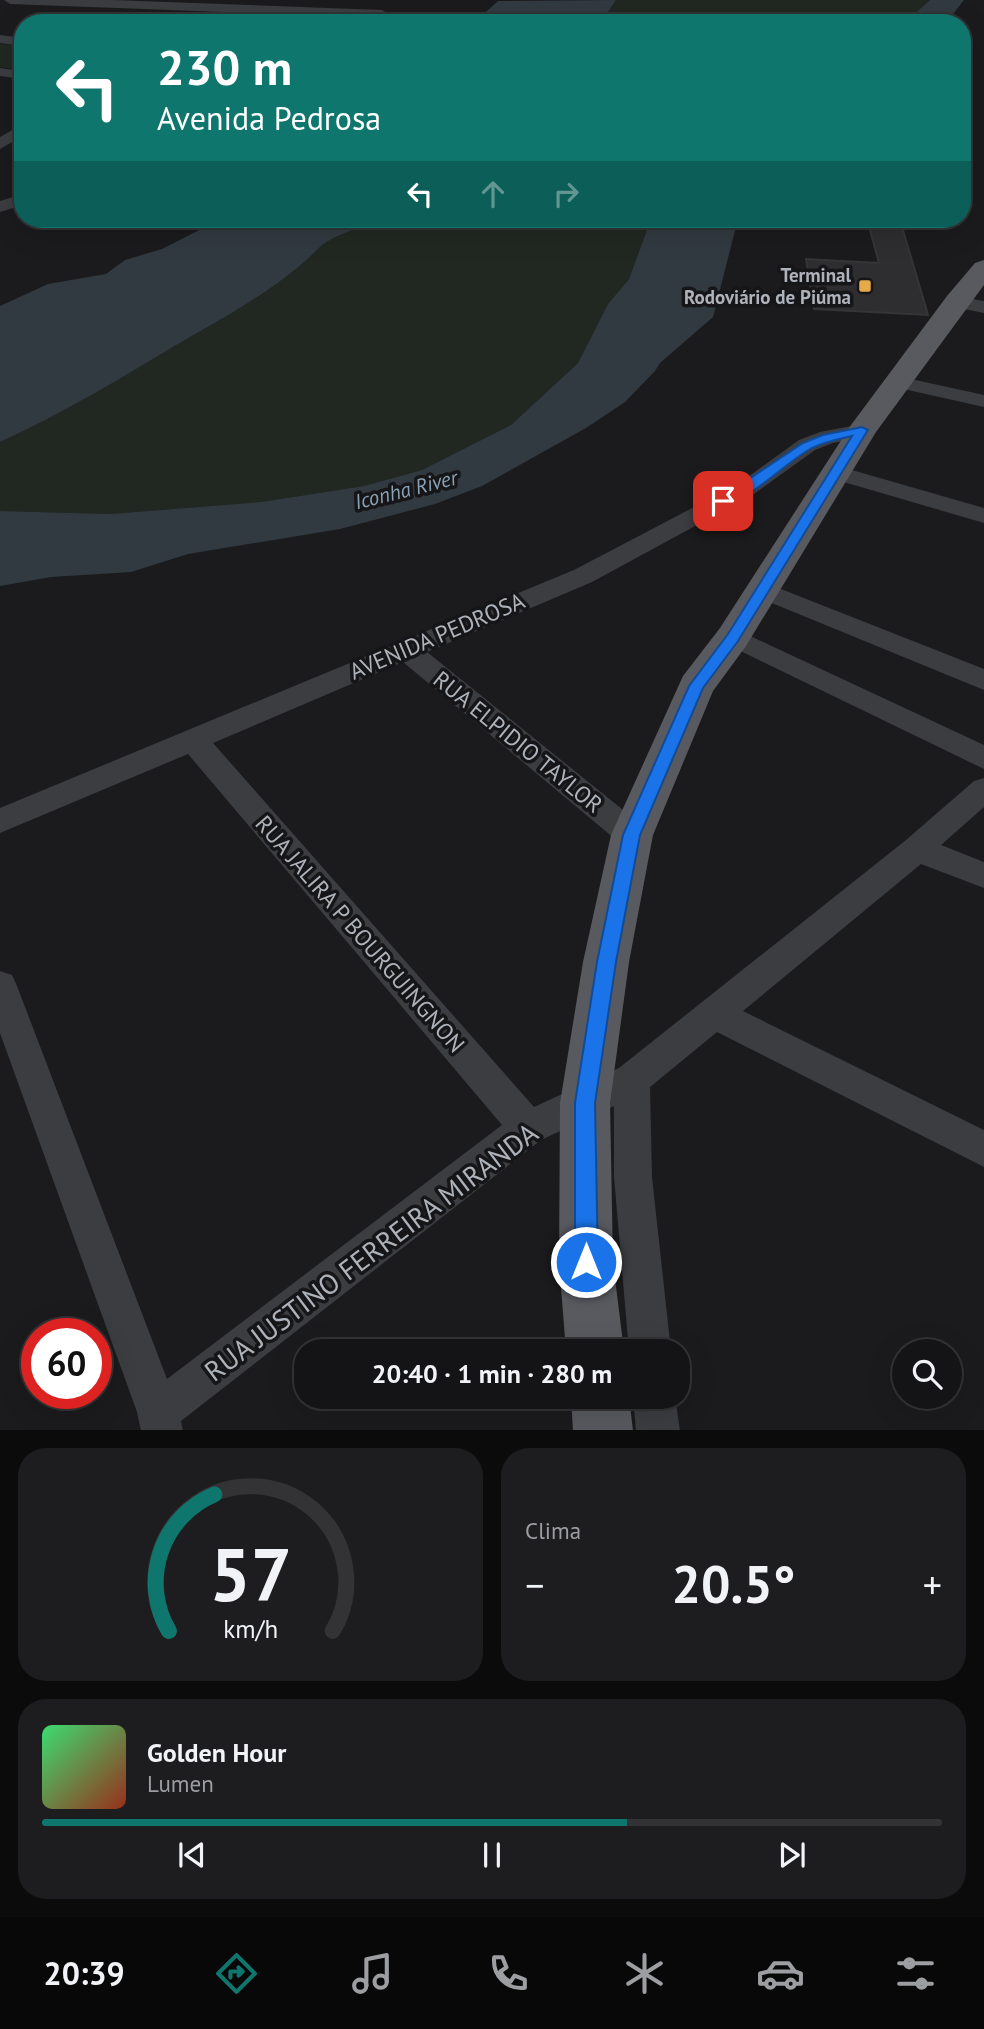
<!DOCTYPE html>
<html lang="pt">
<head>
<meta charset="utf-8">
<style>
	:root { --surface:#141416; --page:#1d1d1f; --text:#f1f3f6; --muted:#9d9ea1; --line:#333335; --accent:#0f766e }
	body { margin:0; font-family:"PT Sans",sans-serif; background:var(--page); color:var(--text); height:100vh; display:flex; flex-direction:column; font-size:26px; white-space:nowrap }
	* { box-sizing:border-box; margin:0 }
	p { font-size:23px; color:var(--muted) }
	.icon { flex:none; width:38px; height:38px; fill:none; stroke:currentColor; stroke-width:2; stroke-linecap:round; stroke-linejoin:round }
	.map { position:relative; height:1430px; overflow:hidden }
	.drawer { display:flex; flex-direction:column; gap:18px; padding:18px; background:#0b0b0c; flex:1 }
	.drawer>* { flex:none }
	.top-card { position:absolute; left:14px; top:14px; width:957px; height:214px; border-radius:28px; box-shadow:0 7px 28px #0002,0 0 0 2px var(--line); background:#0f766e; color:#fff; overflow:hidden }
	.tools { position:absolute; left:892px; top:1339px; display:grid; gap:14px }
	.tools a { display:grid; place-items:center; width:70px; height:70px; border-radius:50%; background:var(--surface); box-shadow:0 7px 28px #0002,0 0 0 2px var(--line); font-size:35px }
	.speed { position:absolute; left:21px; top:1318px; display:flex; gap:14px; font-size:35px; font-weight:700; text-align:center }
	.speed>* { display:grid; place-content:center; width:91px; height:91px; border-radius:50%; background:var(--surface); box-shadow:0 7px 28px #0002,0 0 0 2px var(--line); line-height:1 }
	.speed .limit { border:10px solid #d22; background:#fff; color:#111 }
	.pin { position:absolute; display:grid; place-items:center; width:60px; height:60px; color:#fff; margin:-30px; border-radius:14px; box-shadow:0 4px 10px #0006 }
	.me { position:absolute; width:77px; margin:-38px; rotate:0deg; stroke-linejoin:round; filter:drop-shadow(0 0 5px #0008) }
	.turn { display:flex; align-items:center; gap:24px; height:147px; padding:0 28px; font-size:32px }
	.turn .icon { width:91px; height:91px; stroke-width:2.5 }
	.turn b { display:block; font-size:49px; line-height:60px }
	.lanes { display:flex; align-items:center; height:66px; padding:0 28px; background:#0003; justify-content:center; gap:35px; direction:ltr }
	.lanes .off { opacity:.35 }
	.big { font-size:52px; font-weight:600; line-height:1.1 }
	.drawer .widget { flex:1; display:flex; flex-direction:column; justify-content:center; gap:10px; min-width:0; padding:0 24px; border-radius:28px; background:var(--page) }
	.drawer .dial { align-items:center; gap:0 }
	.dial svg { height:182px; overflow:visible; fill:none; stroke:var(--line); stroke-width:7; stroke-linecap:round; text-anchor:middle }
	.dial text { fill:var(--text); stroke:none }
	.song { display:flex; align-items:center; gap:21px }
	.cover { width:84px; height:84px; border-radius:10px; background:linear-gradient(135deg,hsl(140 70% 55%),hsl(10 70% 35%)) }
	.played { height:7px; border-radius:4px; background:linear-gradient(90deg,var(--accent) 65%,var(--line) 65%) }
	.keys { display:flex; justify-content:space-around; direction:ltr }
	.heat { display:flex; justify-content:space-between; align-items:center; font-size:38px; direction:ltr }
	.drawer .tiles { flex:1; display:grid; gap:18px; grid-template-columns:1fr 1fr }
	.widget:last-child { grid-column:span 2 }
	.trip { position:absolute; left:294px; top:1339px; width:396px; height:70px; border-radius:28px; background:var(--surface); box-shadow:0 7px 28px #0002,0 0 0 2px var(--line); font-weight:600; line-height:70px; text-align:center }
	.tab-bar { display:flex; height:112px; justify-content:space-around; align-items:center; background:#080809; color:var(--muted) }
	.tab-bar .icon { width:49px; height:49px }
	.tab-bar .current { color:var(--accent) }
	.tab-bar b { font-size:32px; color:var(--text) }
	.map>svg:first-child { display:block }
</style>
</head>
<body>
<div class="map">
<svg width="984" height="1431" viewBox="0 0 984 1431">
	<rect width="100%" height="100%" fill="#1b1b1d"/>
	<path fill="#212821" d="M 616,0 L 930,0 L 904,23 L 601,23 Z
		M 0,44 L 23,46 L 23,70 L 0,67 Z
		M 368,219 L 656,219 L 647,230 L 629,279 L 608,304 L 578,363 L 511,425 L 422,470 L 364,486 L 261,502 L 110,514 L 0,511 L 0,442 C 60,415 116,381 173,347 C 223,318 278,289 318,249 C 333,234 354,233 368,219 Z"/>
	<path fill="#313a40" d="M 616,0 L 601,23 L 474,23 L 498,1 Z
		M 930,0 L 964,0 L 946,23 L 904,23 Z
		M 221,219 L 368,219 C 354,233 333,234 318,249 C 278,289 223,318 173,347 C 116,381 60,415 0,442 L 0,306 L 48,284 L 106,274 L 125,260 L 162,249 Z
		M 656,219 L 738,219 L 713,317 L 660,363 L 655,371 L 625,402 L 586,428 L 482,486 L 435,504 L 340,529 L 188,554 L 131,572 L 51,577 L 0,586 L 0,511 L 110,514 L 261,502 L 364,486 L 422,470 L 511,425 L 578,363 L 608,304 L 629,279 L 647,230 Z"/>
	<path fill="#2e2e31" stroke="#353538" stroke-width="2" d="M 867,219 L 900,220 L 928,315 L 814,309 L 806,259 L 879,263 Z"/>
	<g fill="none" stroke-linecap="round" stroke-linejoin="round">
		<path fill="#3c3d41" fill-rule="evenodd" d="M 4,0 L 112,0 L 382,10 L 389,14 L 382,18 L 10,4 Z
			M 0,35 L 23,38 L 23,46 L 0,43 Z
			M 0,68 L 23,71 L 23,79 L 0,76 Z
			M 23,124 L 23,136 L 0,149 L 0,137 Z
			M 23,194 L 23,205 L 0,212 L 0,201 Z
			M 956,296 L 984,301 L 984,313 L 949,306 L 946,302 Z
			M 897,376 L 984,395 L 984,407 L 890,386 L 887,382 L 890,378 Z
			M 862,424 L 870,426 L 873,431 L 870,436 L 833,443 L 815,450 L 754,494 L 592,582 L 427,652 L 643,826 L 647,835 L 643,844 L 632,847 L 621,844 L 403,662 L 213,743 L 534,1107 L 619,1068 L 906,840 L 974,781 L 984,778 L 984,807 L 941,845 L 984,862 L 984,888 L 921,864 L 743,1011 L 984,1130 L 984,1167 L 717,1032 L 650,1087 L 652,1177 L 671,1351 L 629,1351 L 614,1177 L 614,1106 L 541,1140 L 181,1421 L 183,1431 L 141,1431 L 137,1412 L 0,1033 L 0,971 L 12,975 L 17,986 L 167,1379 L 502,1125 L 188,754 L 0,833 L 0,808 L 574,570 L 738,484 L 799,440 L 820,432 Z
			M 838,466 L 984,508 L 984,523 L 830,478 L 827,473 L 830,468 Z
			M 761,581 L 984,669 L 984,690 L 752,595 L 748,589 L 752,583 Z
			M 733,628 L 984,745 L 984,769 L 724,643 L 720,637 L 724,631 Z
			M 633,1396 L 675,1396 L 680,1431 L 636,1431 Z"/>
		<path fill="#585a60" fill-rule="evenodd" d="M 984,260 L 984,285 L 876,432 L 746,646 L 713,691 L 653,835 L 629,962 L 610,1103 L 613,1262 L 624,1351 L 566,1351 L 559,1262 L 560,1103 L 583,962 L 611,835 L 683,676 L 720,628 L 851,425 L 947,296 L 975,263 Z
			M 571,1396 L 629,1396 L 633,1431 L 573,1431 Z"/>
	</g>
	<path fill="#1a73e8" stroke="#114b97" stroke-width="2" d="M 862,427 L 868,430 L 738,641 L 703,688 L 640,835 L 616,962 L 595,1103 L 598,1262 L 594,1270 L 586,1273 L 578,1270 L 575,1262 L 575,1103 L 597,962 L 623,835 L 689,686 L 728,634 L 852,436 C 838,439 823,442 810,449 C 781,466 756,496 723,505 L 716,501 L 803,443 L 823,435 Z"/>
	<rect fill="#e7aa48" stroke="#161618" stroke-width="2.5" x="858" y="279" width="14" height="14" rx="3.5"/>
	<g text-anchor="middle" stroke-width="7" stroke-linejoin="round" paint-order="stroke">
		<g font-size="19" font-weight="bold" fill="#aeb3bb" stroke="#161618" text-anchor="end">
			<text x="851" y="282">Terminal<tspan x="851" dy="22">Rodoviário de Piúma</tspan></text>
		</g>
		<g font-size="21" font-style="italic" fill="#88a1b3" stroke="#161618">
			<text transform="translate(406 490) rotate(-14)" y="7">Iconha River</text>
		</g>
		<g font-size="23" fill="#aeb3bb" stroke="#161618">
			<text transform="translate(437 636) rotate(-23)" y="8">AVENIDA PEDROSA</text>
			<text transform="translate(518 742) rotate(39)" y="8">RUA ELPIDIO TAYLOR</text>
			<text transform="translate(360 934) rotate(49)" y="8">RUA JALIRA P BOURGUINGNON</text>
		</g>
		<g font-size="28" fill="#aeb3bb" stroke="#161618">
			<text transform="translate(371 1252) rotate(-37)" y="10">RUA JUSTINO FERREIRA MIRANDA</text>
		</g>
	</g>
</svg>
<div class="tools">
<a><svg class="icon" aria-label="search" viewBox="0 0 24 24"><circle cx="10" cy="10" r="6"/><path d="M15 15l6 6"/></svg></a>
</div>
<div class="speed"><div class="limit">60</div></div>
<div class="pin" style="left:723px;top:501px;background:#d93025"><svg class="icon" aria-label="arrive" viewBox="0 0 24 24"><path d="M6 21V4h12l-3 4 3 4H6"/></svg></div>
<svg class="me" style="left:586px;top:1262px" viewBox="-20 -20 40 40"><circle r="17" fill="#1a73e8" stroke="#fff" stroke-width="3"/><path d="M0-11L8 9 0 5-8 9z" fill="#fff"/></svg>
<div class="trip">20:40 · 1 min · 280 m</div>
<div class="top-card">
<div class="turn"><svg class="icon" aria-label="left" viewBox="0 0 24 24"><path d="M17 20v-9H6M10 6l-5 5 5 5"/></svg><div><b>230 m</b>Avenida Pedrosa</div></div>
<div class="lanes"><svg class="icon" aria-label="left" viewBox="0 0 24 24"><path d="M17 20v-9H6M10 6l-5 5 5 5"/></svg><svg class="icon off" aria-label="ahead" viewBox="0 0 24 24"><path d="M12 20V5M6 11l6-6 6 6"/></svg><svg class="icon off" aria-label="right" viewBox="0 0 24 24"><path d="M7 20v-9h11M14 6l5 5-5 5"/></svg></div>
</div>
</div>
<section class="drawer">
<div class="tiles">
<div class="widget dial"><svg viewBox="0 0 100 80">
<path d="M14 69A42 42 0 1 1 86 69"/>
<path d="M14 69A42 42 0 0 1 34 9" stroke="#0f766e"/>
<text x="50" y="56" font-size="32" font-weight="700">57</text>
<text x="50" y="72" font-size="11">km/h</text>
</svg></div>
<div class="widget"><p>Clima</p>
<div class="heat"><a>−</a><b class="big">20.5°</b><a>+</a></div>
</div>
<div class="widget">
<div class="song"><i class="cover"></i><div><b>Golden Hour</b><p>Lumen</p></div></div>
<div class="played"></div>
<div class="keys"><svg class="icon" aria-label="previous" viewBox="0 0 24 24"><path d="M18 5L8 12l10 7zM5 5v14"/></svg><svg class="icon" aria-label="pause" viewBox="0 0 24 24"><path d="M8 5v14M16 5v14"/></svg><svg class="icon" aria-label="next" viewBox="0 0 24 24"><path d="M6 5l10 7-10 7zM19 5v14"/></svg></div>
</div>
</div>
</section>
<nav class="tab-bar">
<b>20:39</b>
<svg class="icon current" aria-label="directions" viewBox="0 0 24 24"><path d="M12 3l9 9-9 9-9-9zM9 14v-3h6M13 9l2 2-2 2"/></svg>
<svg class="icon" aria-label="music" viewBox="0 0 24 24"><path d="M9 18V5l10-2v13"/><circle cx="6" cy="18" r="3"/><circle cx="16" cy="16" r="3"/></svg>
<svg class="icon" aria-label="phone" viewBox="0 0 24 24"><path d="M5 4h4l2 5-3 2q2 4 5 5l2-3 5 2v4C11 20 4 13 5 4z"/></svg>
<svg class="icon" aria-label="climate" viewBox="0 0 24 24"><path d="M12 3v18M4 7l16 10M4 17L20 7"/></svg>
<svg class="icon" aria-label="car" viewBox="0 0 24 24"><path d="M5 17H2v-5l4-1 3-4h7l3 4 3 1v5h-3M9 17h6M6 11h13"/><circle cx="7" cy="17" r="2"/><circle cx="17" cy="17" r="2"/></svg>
<svg class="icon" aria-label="filters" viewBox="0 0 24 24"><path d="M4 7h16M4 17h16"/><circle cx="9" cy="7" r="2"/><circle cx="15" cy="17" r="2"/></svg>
</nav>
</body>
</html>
